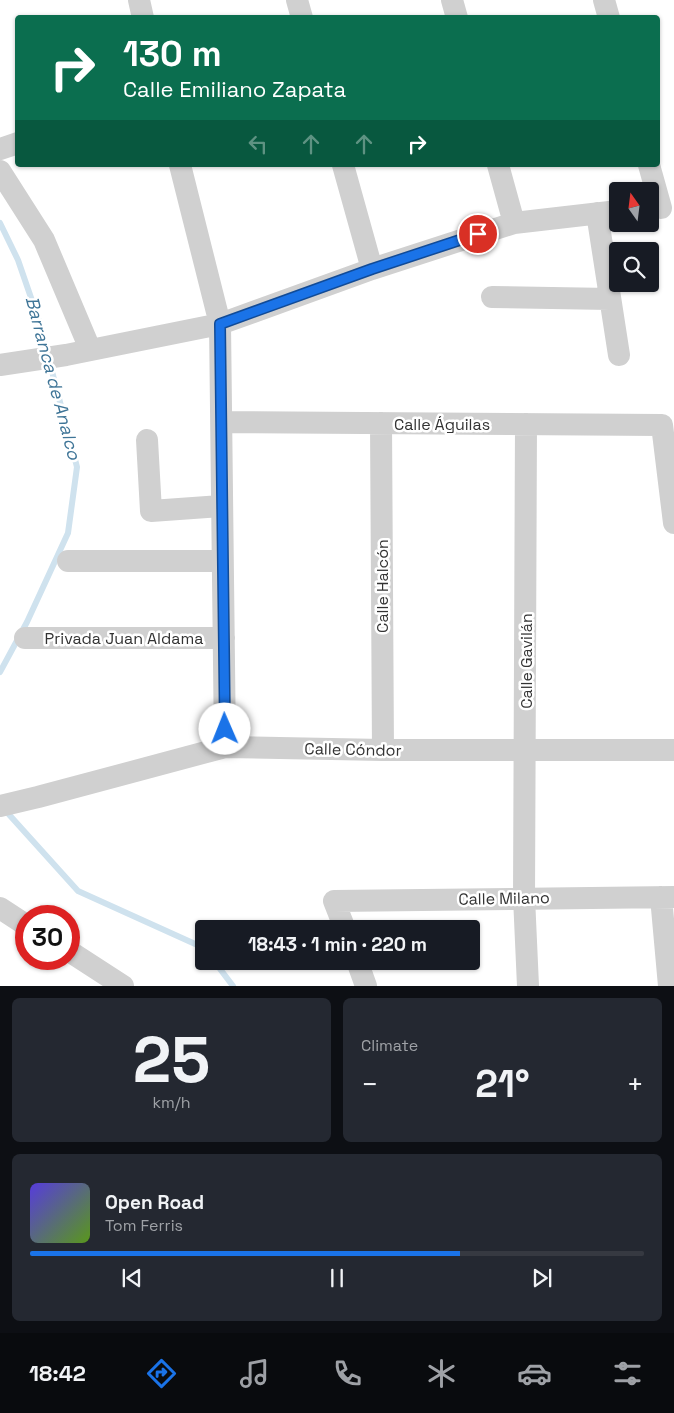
<!DOCTYPE html>
<html lang="en">
<head>
<meta charset="utf-8">
<style>
	:root { --surface:#171b24; --page:#242831; --text:#f1f3f6; --muted:#9ea1a6; --line:#363941; --accent:#1a73e8 }
	body { margin:0; font-family:"Space Grotesk",sans-serif; background:var(--page); color:var(--text); height:100vh; display:flex; flex-direction:column; font-size:19px; white-space:nowrap }
	* { box-sizing:border-box; margin:0 }
	p { font-size:16px; color:var(--muted) }
	.icon { flex:none; width:28px; height:28px; fill:none; stroke:currentColor; stroke-width:2; stroke-linecap:round; stroke-linejoin:round }
	.map { position:relative; height:986px; overflow:hidden }
	.drawer { display:flex; flex-direction:column; gap:12px; padding:12px; background:#0d0f14; flex:1 }
	.drawer>* { flex:none }
	.hud { position:absolute; left:15px; top:15px; width:645px; height:152px; border-radius:5px; box-shadow:0 1px 4px #0004; background:#0b6e4f; color:#fff; overflow:hidden }
	.needle { width:32px; rotate:346deg }
	.controls { position:absolute; left:609px; top:182px; display:grid; gap:10px }
	.controls a { display:grid; place-items:center; width:50px; height:50px; border-radius:5px; background:var(--surface); box-shadow:0 1px 4px #0004; font-size:25px }
	.speed { position:absolute; left:15px; top:905px; display:flex; gap:10px; font-size:25px; font-weight:700; text-align:center }
	.speed>* { display:grid; place-content:center; width:65px; height:65px; border-radius:50%; background:var(--surface); box-shadow:0 1px 4px #0004; line-height:1 }
	.speed .limit { border:8px solid #d22; background:#fff; color:#111 }
	.pin { position:absolute; display:grid; place-items:center; width:42px; height:42px; color:#fff; margin:-21px; border:2px solid #fff; border-radius:50%; box-shadow:0 1px 5px #0007 }
	.me { position:absolute; width:55px; margin:-28px; rotate:359deg; stroke-linejoin:round; filter:drop-shadow(0 0 4px #0008) }
	.turn { display:flex; align-items:center; gap:18px; height:105px; padding:0 25px; font-size:22px }
	.turn .icon { width:65px; height:65px; stroke-width:2.5 }
	.turn b { display:block; font-size:35px; line-height:42px }
	.lanes { display:flex; align-items:center; height:48px; padding:0 25px; background:#0003; justify-content:center; gap:25px; direction:ltr }
	.lanes .off { opacity:.35 }
	.big { font-size:38px; font-weight:600; line-height:1.1 }
	.drawer .widget { flex:1; display:flex; flex-direction:column; justify-content:center; gap:8px; min-width:0; padding:0 18px; border-radius:8px; background:var(--page) }
	.drawer .dial { align-items:center; gap:0 }
	.dial b { font-size:65px; line-height:1 }
	.song { display:flex; align-items:center; gap:15px }
	.cover { width:60px; height:60px; border-radius:8px; background:linear-gradient(135deg,hsl(250 70% 55%),hsl(90 70% 35%)) }
	.played { height:5px; border-radius:2px; background:linear-gradient(90deg,var(--accent) 70%,var(--line) 70%) }
	.keys { display:flex; justify-content:space-around; direction:ltr }
	.heat { display:flex; justify-content:space-between; align-items:center; font-size:28px; direction:ltr }
	.drawer .tiles { flex:1; display:grid; gap:12px; grid-template-columns:1fr 1fr }
	.widget:last-child { grid-column:span 2 }
	.trip { position:absolute; left:195px; top:920px; width:285px; height:50px; border-radius:5px; background:var(--surface); box-shadow:0 1px 4px #0004; font-weight:600; line-height:50px; text-align:center }
	.menu { display:flex; height:80px; justify-content:space-around; align-items:center; background:#090b0e; color:var(--muted) }
	.menu .icon { width:35px; height:35px }
	.menu .on { color:var(--accent) }
	.menu b { font-size:22px; color:var(--text) }
	.map>svg:first-child { display:block }
</style>
</head>
<body>
<div class="map">
<svg width="674" height="986" viewBox="0 0 674 986">
	<rect width="100%" height="100%" fill="#fff"/>
	<g fill="none" stroke-linecap="round" stroke-linejoin="round">
		<path stroke="#cfe2ee" stroke-width="6" d="M 0,223 L 18,260 L 38,318 L 77,467 L 68,533 L 27,622 L 0,672
			M 4,809 L 78,891 L 204,948
			M 214,961 L 233,986"/>
		<path stroke="#d0d0d0" stroke-width="22" d="M 139,0 L 143,18
			M 297,0 L 302,18
			M 452,0 L 457,18
			M 604,0 L 609,18
			M 0,149 L 18,143
			M 180,165 L 220,324 L 225,747
			M 343,165 L 372,269
			M 498,165 L 514,223
			M 649,165 L 661,208
			M 0,171 L 44,240 L 90,349
			M 597,213 L 619,355
			M 492,297 L 610,299
			M 0,365 L 66,355 L 220,324 L 372,269 L 514,223 L 618,211
			M 222,422 L 662,425 L 674,523
			M 381,423 L 383,750
			M 526,424 L 524,897 L 528,986
			M 147,440 L 151,511 L 221,506
			M 68,561 L 222,561
			M 25,638 L 224,638
			M 0,806 L 38,797 L 225,747 L 383,750 L 674,750
			M 661,897 L 669,986
			M 0,908 L 26,925
			M 345,929 L 334,901 L 674,897
			M 69,951 L 123,986
			M 357,961 L 366,986"/>
	</g>
	<g fill="none" stroke-linecap="round" stroke-linejoin="round">
		<g stroke="#114b97" stroke-width="12">
			<path id="route" d="M 225,729 L 220,324 L 372,269 L 478,234"/>
		</g>
		<use href="#route" stroke="#1a73e8" stroke-width="9"/>
	</g>
	<g text-anchor="middle" stroke-width="5" stroke-linejoin="round" paint-order="stroke">
		<g font-size="16" fill="#333" stroke="#fff">
			<text x="442" y="430">Calle Águilas</text>
			<text transform="translate(382 586) rotate(-90)" y="6">Calle Halcón</text>
			<text x="124" y="644">Privada Juan Aldama</text>
			<text transform="translate(526 661) rotate(-90)" y="6">Calle Gavilán</text>
			<text transform="translate(353 749) rotate(1)" y="6">Calle Cóndor</text>
			<text transform="translate(504 898) rotate(-1)" y="6">Calle Milano</text>
		</g>
		<g font-size="18" font-style="italic" fill="#3f7597" stroke="#fff">
			<text transform="translate(53 378) rotate(75)" y="6">Barranca de Analco</text>
		</g>
	</g>
</svg>
<div class="controls">
<a><svg class="needle" viewBox="-14 -14 28 28"><path d="M0-13l5 13h-10z" fill="#e53935"/><path d="M0 13l5-13h-10z" fill="#9ea1a6"/></svg></a>
<a><svg class="icon" aria-label="search" viewBox="0 0 24 24"><circle cx="10" cy="10" r="6"/><path d="M15 15l6 6"/></svg></a>
</div>
<div class="speed"><div class="limit">30</div></div>
<div class="pin" style="left:478px;top:234px;background:#d93025"><svg class="icon" aria-label="arrive" viewBox="0 0 24 24"><path d="M6 21V4h12l-3 4 3 4H6"/></svg></div>
<svg class="me" style="left:225px;top:729px" viewBox="-20 -20 40 40"><circle r="19" fill="#fff"/><path d="M0-13L10 11 0 6-10 11z" fill="#1a73e8"/></svg>
<div class="trip">18:43 · 1 min · 220 m</div>
<div class="hud">
<div class="turn"><svg class="icon" aria-label="right" viewBox="0 0 24 24"><path d="M7 20v-9h11M14 6l5 5-5 5"/></svg><div><b>130 m</b>Calle Emiliano Zapata</div></div>
<div class="lanes"><svg class="icon off" aria-label="left" viewBox="0 0 24 24"><path d="M17 20v-9H6M10 6l-5 5 5 5"/></svg><svg class="icon off" aria-label="ahead" viewBox="0 0 24 24"><path d="M12 20V5M6 11l6-6 6 6"/></svg><svg class="icon off" aria-label="ahead" viewBox="0 0 24 24"><path d="M12 20V5M6 11l6-6 6 6"/></svg><svg class="icon" aria-label="right" viewBox="0 0 24 24"><path d="M7 20v-9h11M14 6l5 5-5 5"/></svg></div>
</div>
</div>
<section class="drawer">
<div class="tiles">
<div class="widget dial"><b>25</b><p>km/h</p></div>
<div class="widget"><p>Climate</p>
<div class="heat"><a>−</a><b class="big">21°</b><a>+</a></div>
</div>
<div class="widget">
<div class="song"><i class="cover"></i><div><b>Open Road</b><p>Tom Ferris</p></div></div>
<div class="played"></div>
<div class="keys"><svg class="icon" aria-label="previous" viewBox="0 0 24 24"><path d="M18 5L8 12l10 7zM5 5v14"/></svg><svg class="icon" aria-label="pause" viewBox="0 0 24 24"><path d="M8 5v14M16 5v14"/></svg><svg class="icon" aria-label="next" viewBox="0 0 24 24"><path d="M6 5l10 7-10 7zM19 5v14"/></svg></div>
</div>
</div>
</section>
<nav class="menu">
<b>18:42</b>
<svg class="icon on" aria-label="directions" viewBox="0 0 24 24"><path d="M12 3l9 9-9 9-9-9zM9 14v-3h6M13 9l2 2-2 2"/></svg>
<svg class="icon" aria-label="music" viewBox="0 0 24 24"><path d="M9 18V5l10-2v13"/><circle cx="6" cy="18" r="3"/><circle cx="16" cy="16" r="3"/></svg>
<svg class="icon" aria-label="phone" viewBox="0 0 24 24"><path d="M5 4h4l2 5-3 2q2 4 5 5l2-3 5 2v4C11 20 4 13 5 4z"/></svg>
<svg class="icon" aria-label="climate" viewBox="0 0 24 24"><path d="M12 3v18M4 7l16 10M4 17L20 7"/></svg>
<svg class="icon" aria-label="car" viewBox="0 0 24 24"><path d="M5 17H2v-5l4-1 3-4h7l3 4 3 1v5h-3M9 17h6M6 11h13"/><circle cx="7" cy="17" r="2"/><circle cx="17" cy="17" r="2"/></svg>
<svg class="icon" aria-label="filters" viewBox="0 0 24 24"><path d="M4 7h16M4 17h16"/><circle cx="9" cy="7" r="2"/><circle cx="15" cy="17" r="2"/></svg>
</nav>
</body>
</html>
